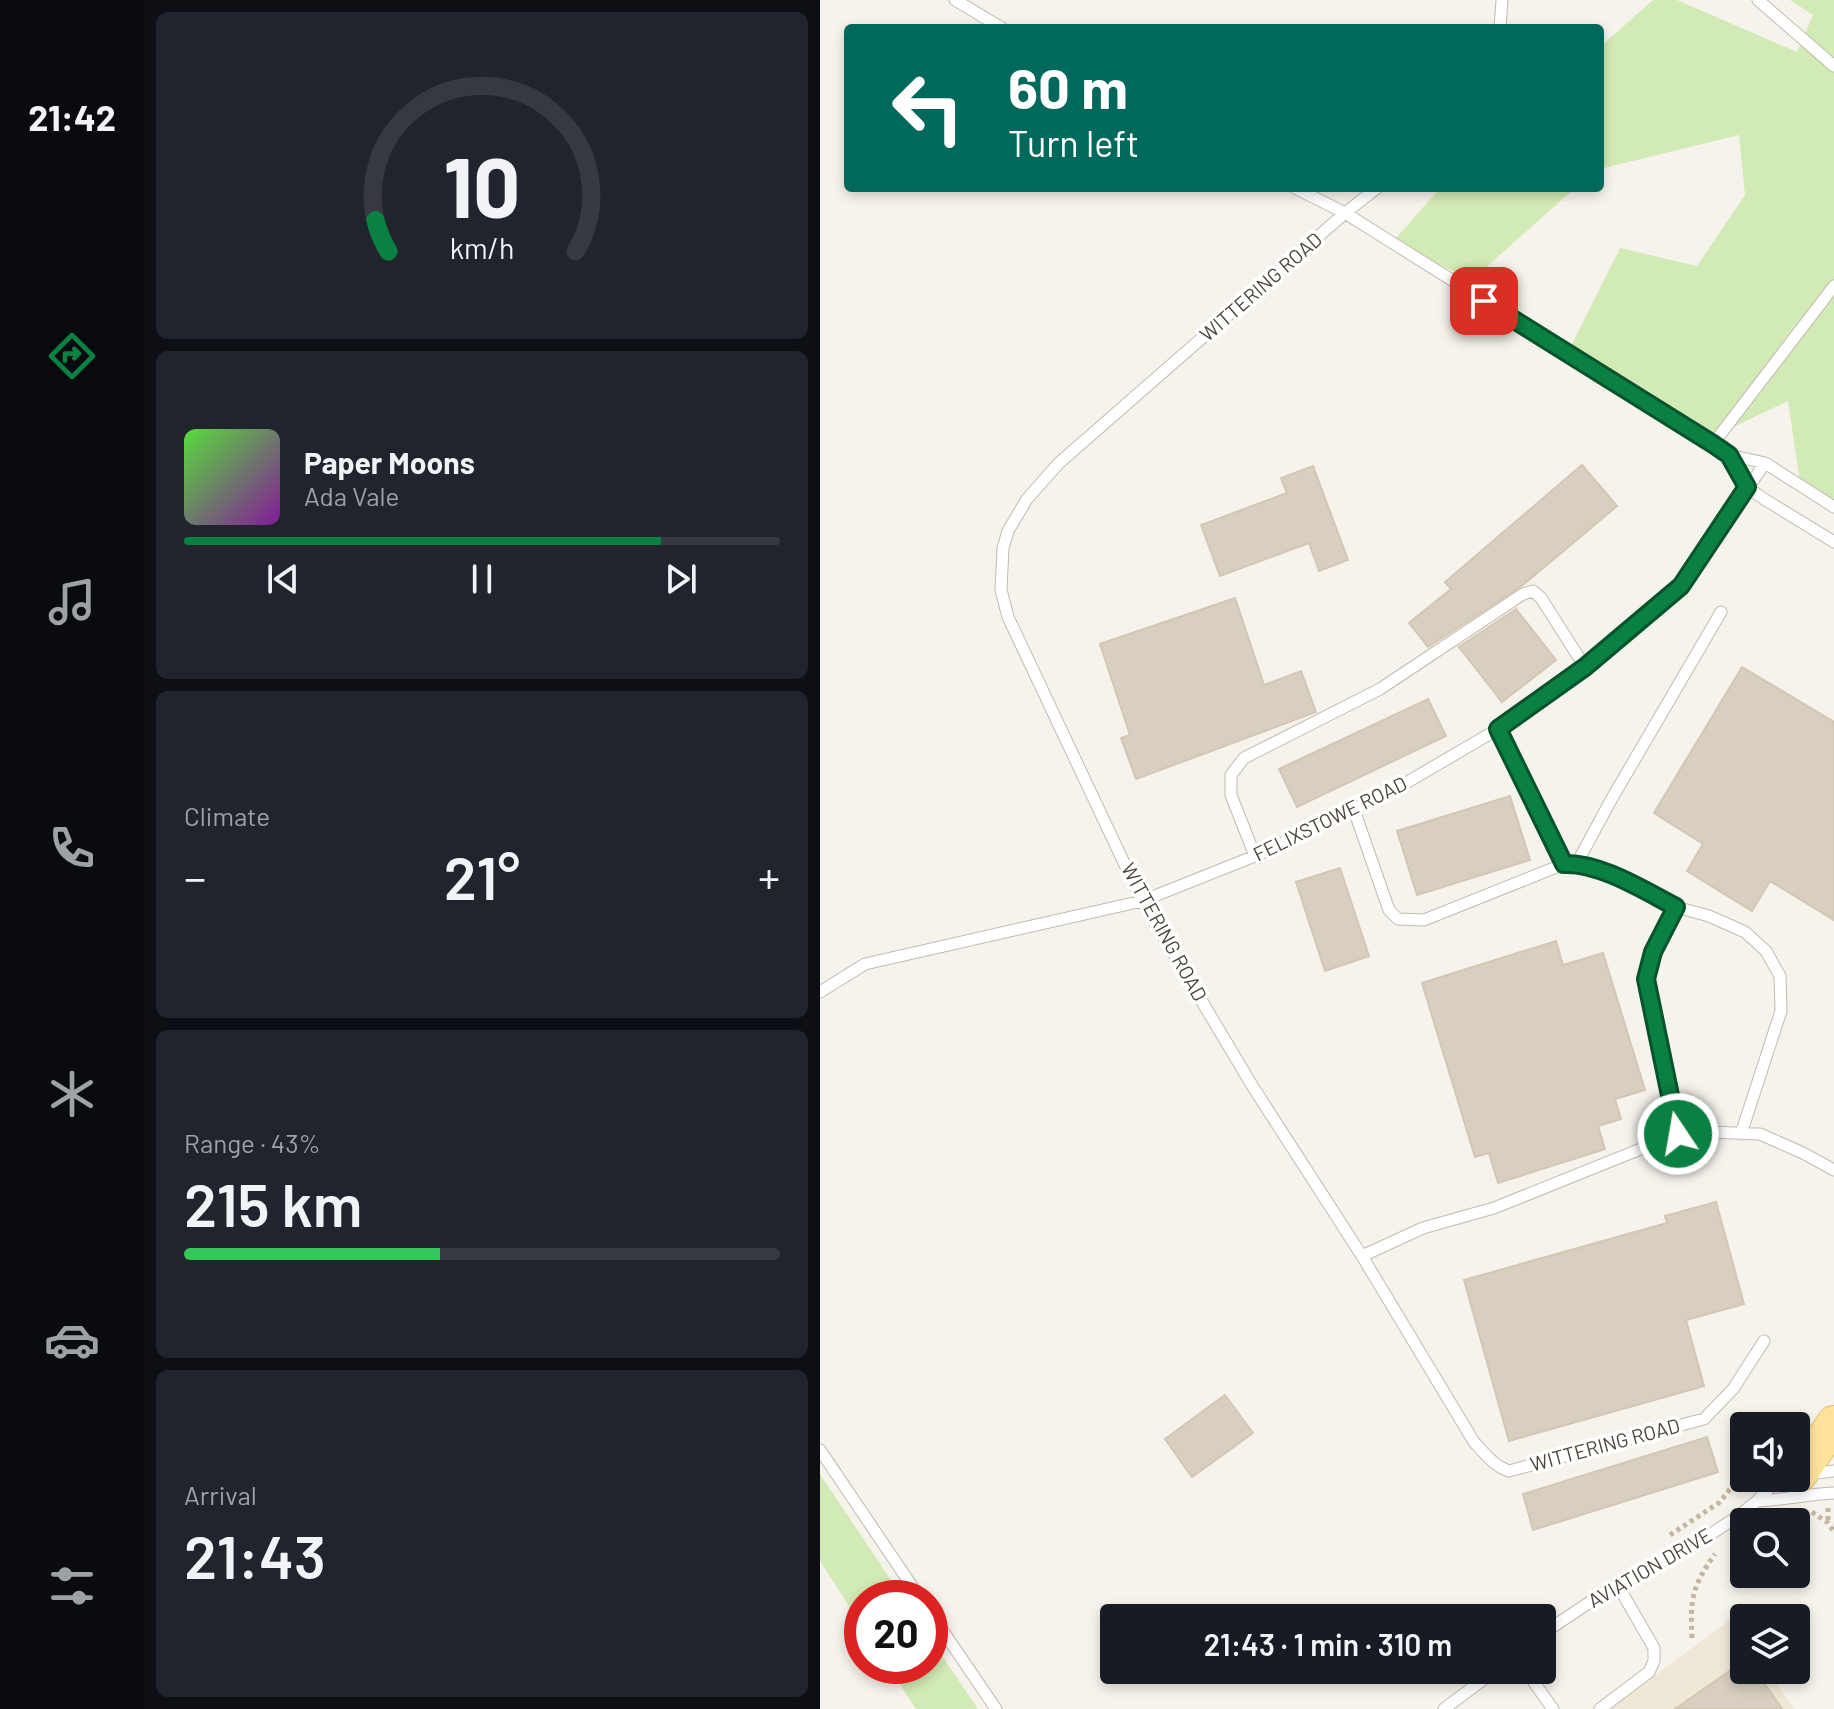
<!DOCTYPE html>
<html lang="en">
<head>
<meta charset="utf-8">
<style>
	:root { --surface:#171b24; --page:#20242c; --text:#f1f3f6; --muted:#9ea1a6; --line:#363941; --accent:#0b8043 }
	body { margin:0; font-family:Barlow,sans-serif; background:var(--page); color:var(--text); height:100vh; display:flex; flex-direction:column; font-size:30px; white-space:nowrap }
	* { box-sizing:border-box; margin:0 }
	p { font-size:26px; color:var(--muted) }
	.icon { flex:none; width:44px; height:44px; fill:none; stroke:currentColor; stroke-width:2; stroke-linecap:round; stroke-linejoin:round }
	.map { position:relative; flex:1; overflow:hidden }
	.drawer { display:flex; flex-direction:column; gap:12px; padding:12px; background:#0d0f14; width:676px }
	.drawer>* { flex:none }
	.banner { position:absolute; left:24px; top:24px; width:760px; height:168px; border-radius:8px; box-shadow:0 4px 12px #0003; background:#00695c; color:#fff; overflow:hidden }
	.fabs { position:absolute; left:910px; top:1412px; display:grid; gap:16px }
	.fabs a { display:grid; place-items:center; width:80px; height:80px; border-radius:8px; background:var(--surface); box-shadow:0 4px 12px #0003; font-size:40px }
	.speed { position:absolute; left:24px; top:1580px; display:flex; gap:16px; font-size:40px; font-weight:700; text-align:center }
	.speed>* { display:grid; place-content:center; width:104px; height:104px; border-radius:50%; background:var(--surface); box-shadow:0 4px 12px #0003; line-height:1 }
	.speed .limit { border:12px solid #d22; background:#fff; color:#111 }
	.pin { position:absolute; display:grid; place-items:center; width:68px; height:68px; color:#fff; margin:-34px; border-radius:16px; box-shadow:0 4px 12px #0006 }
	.me { position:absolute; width:88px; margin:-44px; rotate:348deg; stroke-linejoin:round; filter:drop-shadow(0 0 6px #0008) }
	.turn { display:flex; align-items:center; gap:28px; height:168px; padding:0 32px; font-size:36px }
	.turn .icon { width:104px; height:104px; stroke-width:2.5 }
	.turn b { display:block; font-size:56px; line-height:68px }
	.big { font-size:60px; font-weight:600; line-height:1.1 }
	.drawer .widget { flex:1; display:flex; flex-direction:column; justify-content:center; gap:12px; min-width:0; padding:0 28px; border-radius:12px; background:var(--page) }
	.drawer .dial { align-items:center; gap:0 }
	.dial svg { height:208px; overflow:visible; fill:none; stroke:var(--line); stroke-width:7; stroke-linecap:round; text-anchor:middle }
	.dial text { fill:var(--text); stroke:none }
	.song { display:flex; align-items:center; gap:24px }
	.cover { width:96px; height:96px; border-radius:12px; background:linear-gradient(135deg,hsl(110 70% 55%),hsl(290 70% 35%)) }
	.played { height:8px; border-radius:4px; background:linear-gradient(90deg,var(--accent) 80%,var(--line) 80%) }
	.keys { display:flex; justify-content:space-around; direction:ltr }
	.heat { display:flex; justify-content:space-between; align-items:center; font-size:44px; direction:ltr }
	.charge { height:12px; border-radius:6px; background:linear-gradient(90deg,#34c759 43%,var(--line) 0) }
	.trip { position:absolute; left:280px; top:1604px; width:456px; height:80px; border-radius:8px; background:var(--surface); box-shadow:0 4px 12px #0003; font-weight:600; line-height:80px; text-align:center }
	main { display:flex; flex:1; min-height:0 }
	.tab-bar { display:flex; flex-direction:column; width:144px; justify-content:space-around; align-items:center; background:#090b0e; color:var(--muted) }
	.tab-bar .icon { width:56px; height:56px }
	.tab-bar .current { color:var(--accent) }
	.tab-bar b { font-size:36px; color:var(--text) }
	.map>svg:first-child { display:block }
</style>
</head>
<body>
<main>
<nav class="tab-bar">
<b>21:42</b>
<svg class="icon current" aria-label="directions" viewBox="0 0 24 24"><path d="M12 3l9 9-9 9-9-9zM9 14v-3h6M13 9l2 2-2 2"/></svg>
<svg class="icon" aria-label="music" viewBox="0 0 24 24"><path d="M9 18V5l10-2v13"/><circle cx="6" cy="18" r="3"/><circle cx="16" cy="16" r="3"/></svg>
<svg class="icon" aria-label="phone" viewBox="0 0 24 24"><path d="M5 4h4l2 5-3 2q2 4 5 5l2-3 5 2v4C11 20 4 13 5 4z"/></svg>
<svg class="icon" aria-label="climate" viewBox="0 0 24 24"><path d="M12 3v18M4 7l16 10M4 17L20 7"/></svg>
<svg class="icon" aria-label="car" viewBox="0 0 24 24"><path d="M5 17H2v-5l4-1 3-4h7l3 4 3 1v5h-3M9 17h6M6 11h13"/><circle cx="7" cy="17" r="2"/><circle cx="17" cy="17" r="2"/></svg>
<svg class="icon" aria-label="filters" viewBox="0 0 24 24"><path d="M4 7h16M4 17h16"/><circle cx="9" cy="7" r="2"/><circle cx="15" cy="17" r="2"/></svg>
</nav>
<section class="drawer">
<div class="widget dial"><svg viewBox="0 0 100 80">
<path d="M14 69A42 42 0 1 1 86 69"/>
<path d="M14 69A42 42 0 0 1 9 57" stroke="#0b8043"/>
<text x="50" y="56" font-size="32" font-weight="700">10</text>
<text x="50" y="72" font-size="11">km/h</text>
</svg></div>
<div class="widget">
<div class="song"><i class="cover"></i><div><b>Paper Moons</b><p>Ada Vale</p></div></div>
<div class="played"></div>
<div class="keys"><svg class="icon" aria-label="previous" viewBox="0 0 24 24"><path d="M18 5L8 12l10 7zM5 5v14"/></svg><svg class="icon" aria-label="pause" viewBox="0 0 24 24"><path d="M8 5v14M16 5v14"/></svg><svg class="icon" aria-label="next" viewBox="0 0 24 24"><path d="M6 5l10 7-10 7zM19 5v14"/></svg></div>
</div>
<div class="widget"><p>Climate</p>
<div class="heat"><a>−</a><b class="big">21°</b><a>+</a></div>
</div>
<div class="widget"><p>Range · 43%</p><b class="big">215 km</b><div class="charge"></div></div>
<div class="widget"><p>Arrival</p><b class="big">21:43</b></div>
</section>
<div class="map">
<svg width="1014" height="1709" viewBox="0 0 1014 1709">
	<rect width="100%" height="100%" fill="#f6f3ec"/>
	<path fill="#efe8d6" d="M 910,1620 L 924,1639 L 924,1670 L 946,1670 L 975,1709 L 789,1709 Z"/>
	<path fill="#d2eab5" d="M 833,0 L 857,0 L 977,52 L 993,15 L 970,0 L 1014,0 L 1014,510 L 981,490 L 968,401 L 886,440 L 748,352 L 800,248 L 877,266 L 925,195 L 919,135 L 780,169 L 780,47 Z
		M 620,188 L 755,188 L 653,279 L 570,245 Z
		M 0,1474 L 83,1598 L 42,1598 L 42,1626 L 0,1561 Z
		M 110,1638 L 158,1709 L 96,1709 L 68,1666 L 110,1666 Z"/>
	<path fill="#d8cfc1" stroke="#d3c7b4" stroke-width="2" d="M 762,465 L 797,506 L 703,585 L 608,647 L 589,623 L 631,589 L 625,582 Z
		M 493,466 L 528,560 L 499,571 L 489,543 L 400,576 L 381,525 L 467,493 L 461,478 Z
		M 415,598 L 444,685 L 481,671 L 496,712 L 316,779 L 301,738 L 310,735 L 280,644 Z
		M 696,609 L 736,660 L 682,702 L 639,647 Z
		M 922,667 L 1014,722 L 1014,920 L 950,881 L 932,911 L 867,871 L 883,844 L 834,813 Z
		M 608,699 L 626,736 L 477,807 L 459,769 Z
		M 690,796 L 710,860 L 597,895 L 577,831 Z
		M 520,868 L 549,956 L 505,971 L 476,882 Z
		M 736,941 L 743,965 L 783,953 L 825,1090 L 795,1099 L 801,1119 L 778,1126 L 785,1149 L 678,1183 L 669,1153 L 655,1157 L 602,983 Z
		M 896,1202 L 924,1304 L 866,1320 L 884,1386 L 689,1441 L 644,1280 L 847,1223 L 845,1216 Z
		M 405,1395 L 433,1433 L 372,1477 L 345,1439 Z
		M 887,1437 L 898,1472 L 713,1530 L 703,1494 Z
		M 924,1661 L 924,1670 L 935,1670 L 962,1709 L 855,1709 Z"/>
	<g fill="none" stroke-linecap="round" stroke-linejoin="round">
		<g stroke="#c2bbae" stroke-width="13">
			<path id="lane" d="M 135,0 L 182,28
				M 938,0 L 1014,66
				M 680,28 L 682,0
				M 475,188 L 525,213 L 893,444 L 909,455 L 927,487 L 944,499 L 1014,542
				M 557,188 L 525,213 L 239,463 L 207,499 L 188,531 L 183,548 L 181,590 L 188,617 L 322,901 L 433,1087 L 542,1256 L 654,1442 C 665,1454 674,1466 689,1471 L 884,1419 L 913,1389 L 944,1341
				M 893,444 L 1014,286
				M 909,455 L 945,463 L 1014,507
				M 678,729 L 744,864
				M 534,810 L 569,910 L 578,919 L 604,920 L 744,864 L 757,863 L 785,873 L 856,907 L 889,916 L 925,932 L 946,951 L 960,976 L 961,1011 L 921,1134
				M 435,856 L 411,795 L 411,775 L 424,758 L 560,689 L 703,594 L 713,591 L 721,598 L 765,667
				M 757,863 L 791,800 L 901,612
				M 856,907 L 833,952 L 826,979 L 858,1134
				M 0,992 L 45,964 L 322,901 L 435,856 L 574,790 L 678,729 L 765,667 L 861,586 L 945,463
				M 542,1256 L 603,1228 L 674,1208 L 858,1134 L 889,1132 L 940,1134 L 983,1153 L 1014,1170
				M 0,1450 L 100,1598
				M 988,1474 L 1014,1471
				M 937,1501 C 963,1500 988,1494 1014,1493
				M 110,1612 L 176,1709
				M 722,1634 L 797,1584 L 874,1545 L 917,1517 L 937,1501 L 954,1483 L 969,1478
				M 705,1670 L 733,1709
				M 624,1709 L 676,1670
				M 780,1709 L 829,1672 L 834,1661 L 834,1648 L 797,1584"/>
		</g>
		<g stroke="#e6c16a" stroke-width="36">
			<path id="primary" d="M 980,1474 L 1014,1423"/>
		</g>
		<path stroke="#c4b79f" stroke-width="5" stroke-dasharray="4 4" stroke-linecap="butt" d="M 1008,1508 L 1008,1523
			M 992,1512 L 1008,1523 L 1014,1532
			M 850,1535 L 900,1502 L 924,1471
			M 872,1638 C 870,1598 872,1587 895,1554"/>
		<use href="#lane" stroke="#fff" stroke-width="11"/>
		<use href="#primary" stroke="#ffe39c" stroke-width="34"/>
	</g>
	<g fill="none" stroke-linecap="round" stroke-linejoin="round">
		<g stroke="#07532c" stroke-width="20">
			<path id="route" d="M 664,301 L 893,444 L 909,455 L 927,487 L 861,586 L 765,667 L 678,729 L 744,864 C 779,862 825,891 856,907 L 833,952 L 826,979 L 858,1134"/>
		</g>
		<use href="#route" stroke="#0b8043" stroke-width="14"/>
	</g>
	<g text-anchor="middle" stroke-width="7" stroke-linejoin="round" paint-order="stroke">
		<g font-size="20" fill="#4b4439" stroke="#fff">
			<text transform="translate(441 287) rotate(-41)" y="7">WITTERING ROAD</text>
			<text transform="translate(510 819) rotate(-26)" y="7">FELIXSTOWE ROAD</text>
			<text transform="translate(344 932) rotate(61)" y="7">WITTERING ROAD</text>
			<text transform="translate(785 1445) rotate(-15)" y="7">WITTERING ROAD</text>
			<text transform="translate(830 1568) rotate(-30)" y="7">AVIATION DRIVE</text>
		</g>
	</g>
</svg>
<div class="fabs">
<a><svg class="icon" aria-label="sound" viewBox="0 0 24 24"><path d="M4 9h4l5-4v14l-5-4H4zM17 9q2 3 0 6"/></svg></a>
<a><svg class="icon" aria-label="search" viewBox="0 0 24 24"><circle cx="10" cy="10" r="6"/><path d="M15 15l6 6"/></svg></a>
<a><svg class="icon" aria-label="layers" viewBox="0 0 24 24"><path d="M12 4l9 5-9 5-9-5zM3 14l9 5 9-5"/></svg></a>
</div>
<div class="speed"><div class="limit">20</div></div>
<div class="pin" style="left:664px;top:301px;background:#d93025"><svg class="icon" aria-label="arrive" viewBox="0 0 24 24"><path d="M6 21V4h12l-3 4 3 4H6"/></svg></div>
<svg class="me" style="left:858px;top:1134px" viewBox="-20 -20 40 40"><circle r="17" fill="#0b8043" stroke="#fff" stroke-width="3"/><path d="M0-11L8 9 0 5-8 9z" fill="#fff"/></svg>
<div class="trip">21:43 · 1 min · 310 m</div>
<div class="banner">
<div class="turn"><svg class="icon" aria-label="left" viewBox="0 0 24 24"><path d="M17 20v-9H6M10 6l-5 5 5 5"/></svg><div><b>60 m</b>Turn left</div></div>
</div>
</div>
</main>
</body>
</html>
